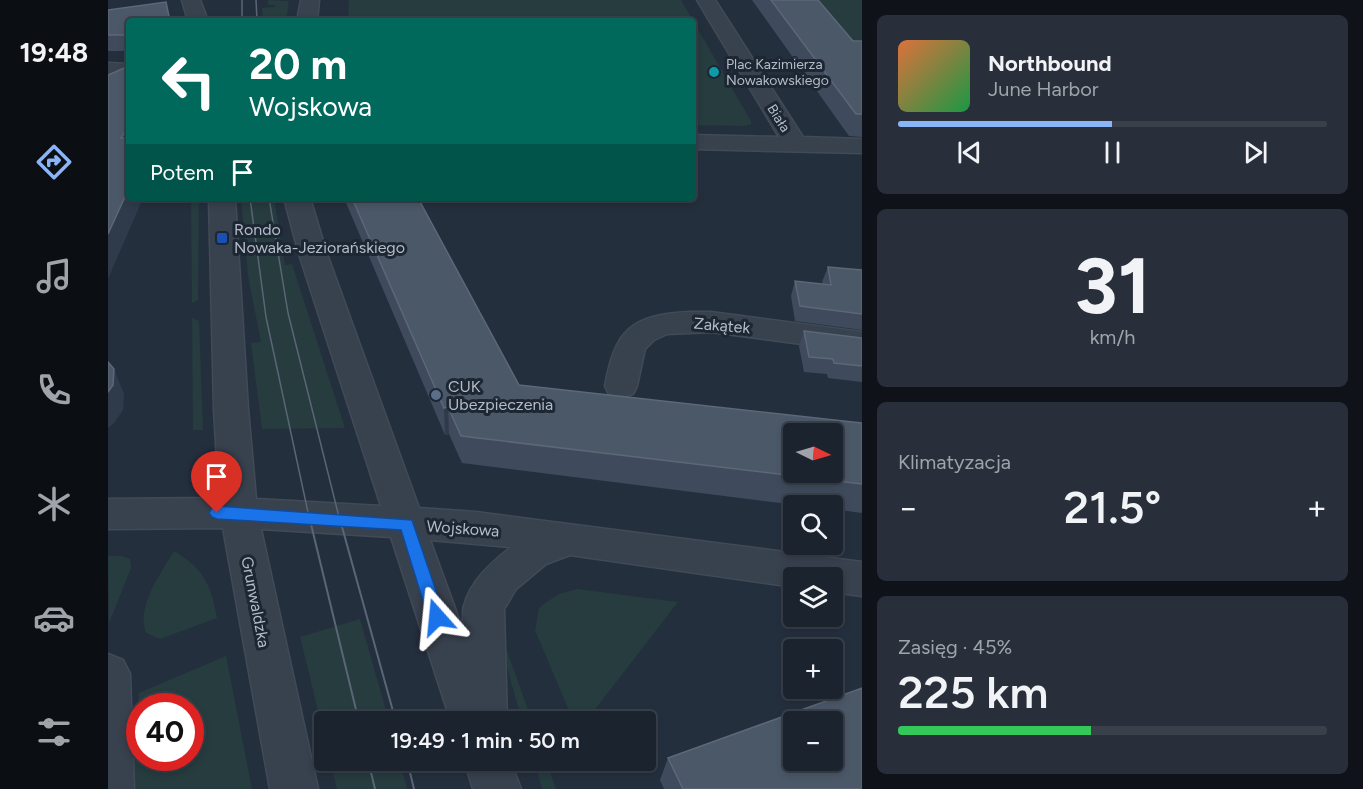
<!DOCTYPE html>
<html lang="pl">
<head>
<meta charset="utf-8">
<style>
	:root { --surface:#1b232e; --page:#282f3a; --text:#f1f3f6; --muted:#a0a4aa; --line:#39404a; --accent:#8ab4f8 }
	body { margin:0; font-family:Figtree,sans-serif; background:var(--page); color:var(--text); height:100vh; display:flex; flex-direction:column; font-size:22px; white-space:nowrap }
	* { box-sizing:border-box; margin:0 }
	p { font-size:20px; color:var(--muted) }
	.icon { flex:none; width:33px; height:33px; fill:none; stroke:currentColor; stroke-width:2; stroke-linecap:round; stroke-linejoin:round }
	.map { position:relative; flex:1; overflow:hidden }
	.sheet { display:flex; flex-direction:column; gap:15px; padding:15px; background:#0f1319; width:501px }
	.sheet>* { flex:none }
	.guide { position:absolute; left:18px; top:18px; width:570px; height:183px; border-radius:6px; box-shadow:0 3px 9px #0003,0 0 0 2px var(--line); background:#00695c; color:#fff; overflow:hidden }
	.needle { width:39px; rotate:95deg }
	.tools { position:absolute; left:675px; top:423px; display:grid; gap:12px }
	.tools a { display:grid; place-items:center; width:60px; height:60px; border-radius:6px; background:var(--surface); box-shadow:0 3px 9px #0003,0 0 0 2px var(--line); font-size:30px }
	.speed { position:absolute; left:18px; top:693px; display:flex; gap:12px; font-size:30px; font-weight:700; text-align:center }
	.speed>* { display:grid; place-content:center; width:78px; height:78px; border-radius:50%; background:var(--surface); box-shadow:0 3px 9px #0003,0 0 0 2px var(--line); line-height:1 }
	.speed .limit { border:9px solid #d22; background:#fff; color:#111 }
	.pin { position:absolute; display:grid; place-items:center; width:51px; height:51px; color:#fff; margin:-62px -26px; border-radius:50% 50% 50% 0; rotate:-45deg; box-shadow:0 0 6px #0007 }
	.pin .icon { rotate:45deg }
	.me { position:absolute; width:66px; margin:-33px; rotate:342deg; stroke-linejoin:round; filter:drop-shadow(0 0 4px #0008) }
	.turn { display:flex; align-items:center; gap:21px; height:126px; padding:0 24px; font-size:27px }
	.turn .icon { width:78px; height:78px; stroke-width:2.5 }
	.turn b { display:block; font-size:42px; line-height:51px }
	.then { display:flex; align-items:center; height:57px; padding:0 24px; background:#0003; gap:12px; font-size:22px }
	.big { font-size:45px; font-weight:600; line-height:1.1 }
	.sheet .widget { flex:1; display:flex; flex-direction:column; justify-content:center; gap:9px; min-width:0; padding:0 21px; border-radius:9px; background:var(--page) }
	.sheet .dial { align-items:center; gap:0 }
	.dial b { font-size:78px; line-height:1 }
	.song { display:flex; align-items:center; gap:18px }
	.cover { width:72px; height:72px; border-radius:9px; background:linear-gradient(135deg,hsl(20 70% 55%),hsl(140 70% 35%)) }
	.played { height:6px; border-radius:3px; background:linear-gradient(90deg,var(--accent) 50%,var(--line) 50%) }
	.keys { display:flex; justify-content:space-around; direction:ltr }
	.heat { display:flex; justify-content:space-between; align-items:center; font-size:33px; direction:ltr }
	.charge { height:9px; border-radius:4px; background:linear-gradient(90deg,#34c759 45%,var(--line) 0) }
	.trip { position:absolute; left:206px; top:711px; width:342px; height:60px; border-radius:6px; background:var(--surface); box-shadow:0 3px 9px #0003,0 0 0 2px var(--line); font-weight:600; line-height:60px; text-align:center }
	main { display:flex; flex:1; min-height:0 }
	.dock { display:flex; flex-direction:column; width:108px; justify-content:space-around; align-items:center; background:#0b0e12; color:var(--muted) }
	.dock .icon { width:42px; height:42px }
	.dock .selected { color:var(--accent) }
	.dock b { font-size:27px; color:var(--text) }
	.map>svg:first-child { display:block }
</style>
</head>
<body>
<main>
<nav class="dock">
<b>19:48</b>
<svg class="icon selected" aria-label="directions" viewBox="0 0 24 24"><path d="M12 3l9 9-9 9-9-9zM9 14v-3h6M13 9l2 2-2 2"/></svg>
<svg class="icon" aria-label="music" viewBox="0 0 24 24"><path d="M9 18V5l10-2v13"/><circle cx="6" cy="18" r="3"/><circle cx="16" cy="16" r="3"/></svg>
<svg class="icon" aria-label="phone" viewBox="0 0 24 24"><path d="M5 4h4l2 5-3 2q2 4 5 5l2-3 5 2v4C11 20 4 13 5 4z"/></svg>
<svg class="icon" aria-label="climate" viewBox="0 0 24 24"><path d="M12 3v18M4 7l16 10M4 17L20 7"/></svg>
<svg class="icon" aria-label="car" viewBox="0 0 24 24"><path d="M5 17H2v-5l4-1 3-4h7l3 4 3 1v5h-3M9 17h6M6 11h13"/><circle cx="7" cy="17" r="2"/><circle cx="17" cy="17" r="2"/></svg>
<svg class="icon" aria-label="filters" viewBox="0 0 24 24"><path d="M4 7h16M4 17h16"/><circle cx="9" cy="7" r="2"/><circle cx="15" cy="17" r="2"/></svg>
</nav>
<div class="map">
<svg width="754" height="789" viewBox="0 0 754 789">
	<rect width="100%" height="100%" fill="#242f3e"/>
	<path fill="#263c3f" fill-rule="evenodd" d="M 160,0 L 181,1 L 178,21 L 155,21 L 154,8 L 167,7 L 167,5 L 160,5 Z
		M 241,0 L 573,0 L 643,121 L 643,124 L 635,126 L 585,125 L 585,21 L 240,21 Z
		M 699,0 L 754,0 L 754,62 Z
		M 83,198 L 91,198 L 90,300 L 84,303 Z
		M 133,198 L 166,198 L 177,265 L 184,264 L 237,428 L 154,429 L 143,343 L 153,342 L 140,276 Z
		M 84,318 L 91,321 L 95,430 L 85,430 Z
		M 66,551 C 96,569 103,585 109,618 L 52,639 L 38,633 C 28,607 53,573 66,551 Z
		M 0,556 L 14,556 L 22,559 L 23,568 L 1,623 Z
		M 469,589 L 570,602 L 478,721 L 464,718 L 427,630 L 431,608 L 437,603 L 451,594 Z
		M 252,619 L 281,721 L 216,722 L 216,735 L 192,637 Z
		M 392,631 L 424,721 L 414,721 L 392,642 Z
		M 118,656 L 144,789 L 19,789 L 31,693 ZM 32,706 L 82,706 L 82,758 L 32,758 Z
		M 222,761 L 292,761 L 299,789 L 229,789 Z
		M 426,761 L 438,761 L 448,789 L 434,789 Z"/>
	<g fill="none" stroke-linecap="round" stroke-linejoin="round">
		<g stroke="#414a57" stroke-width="3">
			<path id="minor" d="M 74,0 L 92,0 L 100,21 L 80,21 Z
				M 193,0 L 211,0 L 209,21 L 189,21 Z
				M 589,0 L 607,0 L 695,137 L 754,139 L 754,153 L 585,149 L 585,135 L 671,137 Z
				M 0,63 L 21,64 L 21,76 L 0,75 Z
				M 101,198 L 127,198 L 140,409 L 148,499 L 273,506 L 191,254 L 176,198 L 202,198 L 219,254 L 311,508 L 368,512 L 754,562 L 754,596 L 724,592 L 724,578 L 686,578 L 686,587 L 462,555 L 438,564 L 408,589 L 396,609 L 399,722 L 343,722 L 283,537 L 153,529 L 210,789 L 162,789 L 115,528 L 0,529 L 0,499 L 111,498 L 106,409 ZM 322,540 L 403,547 C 384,562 362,581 356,606 C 354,613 355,622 355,630 Z
				M 581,312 L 603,312 L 754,332 L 754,352 L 603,332 L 559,334 L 546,340 L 537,349 L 529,386 L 525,394 L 513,397 L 501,394 L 497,386 C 507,330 523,315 581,312 Z
				M 0,654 L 15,660 L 22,674 L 26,789 L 0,789 Z
				M 356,760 L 402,760 L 413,789 L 365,789 Z"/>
		</g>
		<use href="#minor" fill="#38414e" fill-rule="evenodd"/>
		<path stroke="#5a6575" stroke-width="1.5" d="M 134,0 L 134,21
			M 148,0 L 149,21
			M 142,198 L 158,317 L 201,517
			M 161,198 L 180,313 L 231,517"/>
		<path stroke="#5a6575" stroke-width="2" d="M 201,516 L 251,722
			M 231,516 L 288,722
			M 260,760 L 267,789
			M 299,760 L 306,789"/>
	</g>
	<path fill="#3f4b5c" d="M 644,0 L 710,0 L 745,41 L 754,41 L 754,137 L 741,136 Z
		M 0,10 L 21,21 L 21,51 L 0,51 Z
		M 236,198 L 337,198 L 338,202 L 312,203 L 411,385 L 754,423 L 754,513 L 724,509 L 724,506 L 696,506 L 354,463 L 341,434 L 337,435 Z
		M 357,198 L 467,198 L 467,203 L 415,202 L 415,198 L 357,201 Z
		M 720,267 L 754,270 L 754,330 L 687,321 L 683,296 L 687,281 L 715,284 L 714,282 Z
		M 696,331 L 754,338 L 754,382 L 720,378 L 719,374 L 696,372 L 691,346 Z
		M 560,758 L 754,789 L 556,789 L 552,780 Z"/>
	<path fill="#2f3b4b" d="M 21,125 L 21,160 L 13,138 Z
		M 21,188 L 21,198 L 35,198 L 0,279 L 0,234 Z
		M 6,369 L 16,394 L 15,410 L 6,423 L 0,428 L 0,392 Z
		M 340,407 L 341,434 L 337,435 L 336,408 Z"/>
	<path fill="#4b5868" stroke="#5c6777" stroke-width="1.5" fill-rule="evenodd" d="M 663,0 L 710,0 L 745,41 L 754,41 L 754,114 L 748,114 Z
		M 58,2 L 62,21 L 21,21 L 21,35 L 0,35 L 0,10 Z
		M 21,66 L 21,125 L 13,138 L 21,138 L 21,188 L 0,234 L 0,75 Z
		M 244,198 L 310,198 L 411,385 L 754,423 L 754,484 L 353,436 L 340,407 L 336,408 ZM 686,434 L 724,434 L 724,472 L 686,472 Z
		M 720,267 L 754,270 L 754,314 L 692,306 L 687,281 L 723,285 Z
		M 696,331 L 754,338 L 754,366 L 726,363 L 725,359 L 701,357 Z
		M 0,362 L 6,369 L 5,385 L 0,392 Z
		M 754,688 L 754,789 L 575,789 L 560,758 ZM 686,722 L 724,722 L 724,760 L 686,760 Z"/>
	<path fill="#1a73e8" stroke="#114b97" stroke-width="1.5" d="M 109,506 L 304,520 L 337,617 L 335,622 L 329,625 L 323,622 L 320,617 L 293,530 L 109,519 L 104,517 L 101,513 L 104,508 Z"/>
	<circle fill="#0f9aa8" stroke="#1d2633" stroke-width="2" cx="606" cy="72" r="6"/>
	<rect fill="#1a4fb4" stroke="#1d2633" stroke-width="2" x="108" y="232" width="12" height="12" rx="3"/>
	<circle fill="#5c6f8a" stroke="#1d2633" stroke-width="2" cx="328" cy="395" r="6"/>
	<g text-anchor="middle" stroke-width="6" stroke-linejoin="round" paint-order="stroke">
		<g font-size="14" fill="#b4bcc9" stroke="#1d2633" text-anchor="start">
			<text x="618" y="69">Plac Kazimierza<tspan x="618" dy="16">Nowakowskiego</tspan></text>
		</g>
		<g font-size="14" fill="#b4bcc9" stroke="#1d2633">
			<text transform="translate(671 118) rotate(58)" y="5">Biała</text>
		</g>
		<g font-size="16" fill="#b4bcc9" stroke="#1d2633" text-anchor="start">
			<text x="126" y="235">Rondo<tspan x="126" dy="18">Nowaka-Jeziorańskiego</tspan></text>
			<text x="340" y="392">CUK<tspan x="340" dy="18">Ubezpieczenia</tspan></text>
		</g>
		<g font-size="16" fill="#b4bcc9" stroke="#1d2633">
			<text transform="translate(614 325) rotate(5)" y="6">Zakątek</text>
			<text transform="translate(355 528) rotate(4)" y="6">Wojskowa</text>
			<text transform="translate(148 602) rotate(79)" y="6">Grunwaldzka</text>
		</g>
	</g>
</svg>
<div class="tools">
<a><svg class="needle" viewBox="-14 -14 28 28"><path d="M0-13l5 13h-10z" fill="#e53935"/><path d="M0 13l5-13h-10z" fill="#a0a4aa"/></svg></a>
<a><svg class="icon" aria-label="search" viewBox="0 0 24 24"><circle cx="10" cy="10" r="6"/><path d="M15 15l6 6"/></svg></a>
<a><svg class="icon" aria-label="layers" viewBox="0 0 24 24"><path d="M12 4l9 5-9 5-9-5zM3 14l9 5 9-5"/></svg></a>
<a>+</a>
<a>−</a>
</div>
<div class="speed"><div class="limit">40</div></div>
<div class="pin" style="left:109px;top:513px;background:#d93025"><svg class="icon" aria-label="arrive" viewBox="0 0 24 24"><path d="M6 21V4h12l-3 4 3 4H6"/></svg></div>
<svg class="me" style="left:329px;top:617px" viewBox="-20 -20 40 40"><path d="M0-17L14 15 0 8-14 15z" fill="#1a73e8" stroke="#fff" stroke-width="4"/></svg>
<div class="trip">19:49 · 1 min · 50 m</div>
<div class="guide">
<div class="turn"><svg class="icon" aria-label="left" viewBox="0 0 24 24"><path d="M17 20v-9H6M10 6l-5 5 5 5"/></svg><div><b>20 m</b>Wojskowa</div></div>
<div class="then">Potem<svg class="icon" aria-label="arrive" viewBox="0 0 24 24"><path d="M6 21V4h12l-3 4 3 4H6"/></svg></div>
</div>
</div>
<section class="sheet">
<div class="widget">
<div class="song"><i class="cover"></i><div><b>Northbound</b><p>June Harbor</p></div></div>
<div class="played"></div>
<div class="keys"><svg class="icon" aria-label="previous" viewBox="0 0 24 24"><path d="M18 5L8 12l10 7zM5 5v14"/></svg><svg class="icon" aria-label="pause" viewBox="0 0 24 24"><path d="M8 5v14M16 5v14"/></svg><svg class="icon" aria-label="next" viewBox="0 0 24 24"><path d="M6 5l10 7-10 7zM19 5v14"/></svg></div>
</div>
<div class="widget dial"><b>31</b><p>km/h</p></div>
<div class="widget"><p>Klimatyzacja</p>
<div class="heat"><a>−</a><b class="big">21.5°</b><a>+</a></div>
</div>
<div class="widget"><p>Zasięg · 45%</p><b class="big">225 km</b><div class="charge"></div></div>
</section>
</main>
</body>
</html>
